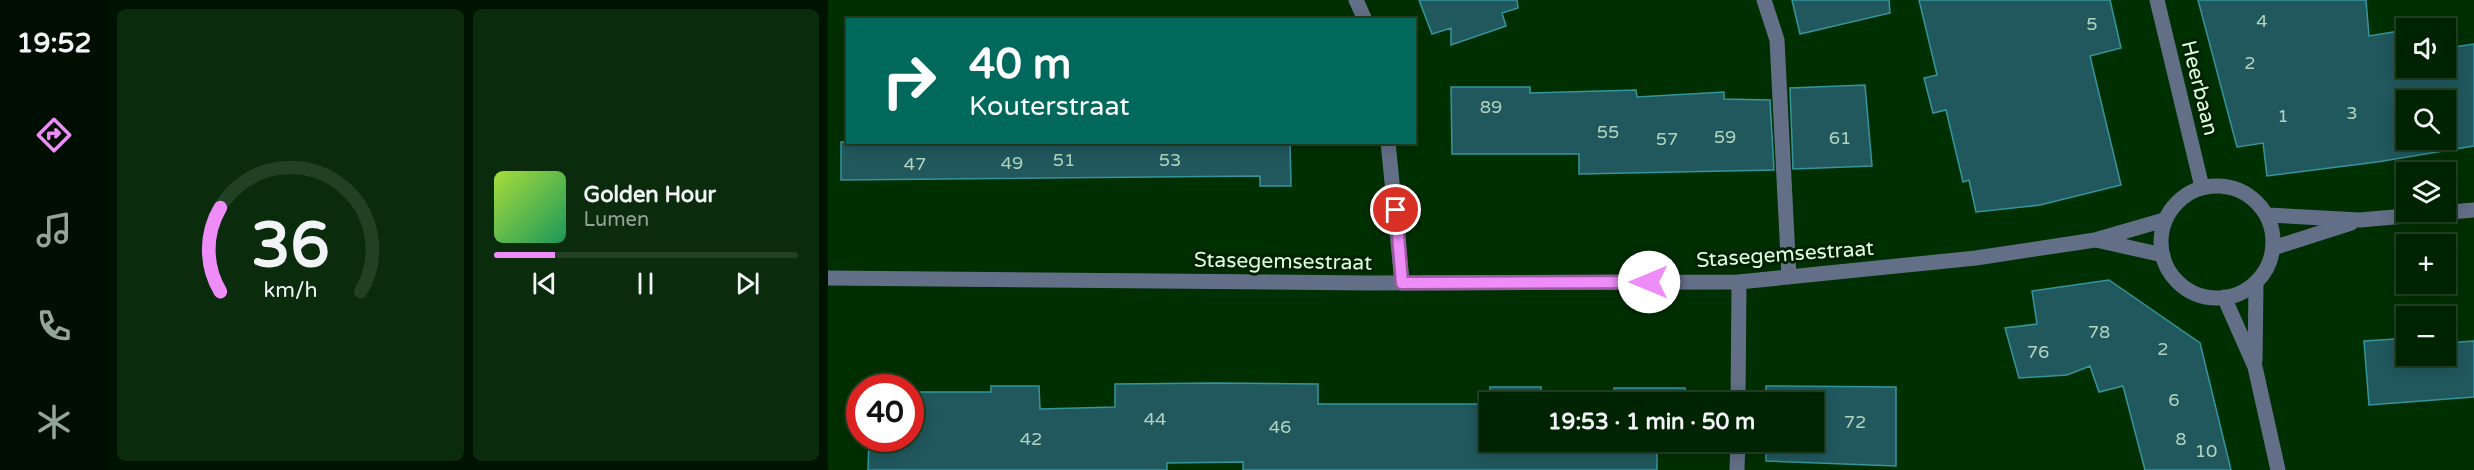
<!DOCTYPE html>
<html lang="en">
<head>
<meta charset="utf-8">
<style>
	:root { --surface:#002302; --page:#0a2b0c; --text:#f1f3f6; --muted:#95a499; --line:#224024; --accent:#ee8cf8 }
	body { margin:0; font-family:"Varela Round",sans-serif; background:var(--page); color:var(--text); height:100vh; display:flex; flex-direction:column; font-size:22px; white-space:nowrap }
	* { box-sizing:border-box; margin:0 }
	p { font-size:20px; color:var(--muted) }
	.icon { flex:none; width:33px; height:33px; fill:none; stroke:currentColor; stroke-width:2; stroke-linecap:round; stroke-linejoin:round }
	.map { position:relative; flex:1; overflow:hidden }
	.details { display:flex; flex-direction:column; gap:9px; padding:9px; background:#001301; width:720px }
	.details>* { flex:none }
	.banner { position:absolute; left:18px; top:18px; width:570px; height:126px; border-radius:0px; box-shadow:0 3px 15px #0003,0 0 0 2px var(--line); background:#00695c; color:#fff; overflow:hidden }
	.controls { position:absolute; left:1568px; top:18px; display:grid; gap:12px }
	.controls a { display:grid; place-items:center; width:60px; height:60px; border-radius:0px; background:var(--surface); box-shadow:0 3px 15px #0003,0 0 0 2px var(--line); font-size:30px }
	.speed { position:absolute; left:18px; top:374px; display:flex; gap:12px; font-size:30px; font-weight:700; text-align:center }
	.speed>* { display:grid; place-content:center; width:78px; height:78px; border-radius:50%; background:var(--surface); box-shadow:0 3px 15px #0003,0 0 0 2px var(--line); line-height:1 }
	.speed .limit { border:9px solid #d22; background:#fff; color:#111 }
	.pin { position:absolute; display:grid; place-items:center; width:51px; height:51px; color:#fff; margin:-26px; border:3px solid #fff; border-radius:50%; box-shadow:0 2px 6px #0007 }
	.me { position:absolute; width:66px; margin:-33px; rotate:270deg; stroke-linejoin:round; filter:drop-shadow(0 0 4px #0008) }
	.turn { display:flex; align-items:center; gap:21px; height:126px; padding:0 24px; font-size:27px }
	.turn .icon { width:78px; height:78px; stroke-width:2.5 }
	.turn b { display:block; font-size:42px; line-height:51px }
	.details .tile { flex:1; display:flex; flex-direction:column; justify-content:center; gap:9px; min-width:0; padding:0 21px; border-radius:9px; background:var(--page) }
	.details .dial { align-items:center; gap:0 }
	.dial svg { height:156px; overflow:visible; fill:none; stroke:var(--line); stroke-width:7; stroke-linecap:round; text-anchor:middle }
	.dial text { fill:var(--text); stroke:none }
	.song { display:flex; align-items:center; gap:18px }
	.cover { width:72px; height:72px; border-radius:9px; background:linear-gradient(135deg,hsl(80 70% 55%),hsl(150 70% 35%)) }
	.played { height:6px; border-radius:3px; background:linear-gradient(90deg,var(--accent) 20%,var(--line) 20%) }
	.keys { display:flex; justify-content:space-around; direction:ltr }
	.details .tiles { flex:1; display:grid; gap:9px; grid-template-columns:repeat(2,1fr) }
	.trip { position:absolute; left:651px; top:392px; width:345px; height:60px; border-radius:0px; background:var(--surface); box-shadow:0 3px 15px #0003,0 0 0 2px var(--line); font-weight:800; line-height:60px; text-align:center }
	main { display:flex; flex:1; min-height:0 }
	.tab-bar { display:flex; flex-direction:column; width:108px; justify-content:space-around; align-items:center; background:#000e01; color:var(--muted) }
	.tab-bar .icon { width:42px; height:42px }
	.tab-bar .selected { color:var(--accent) }
	.tab-bar b { font-size:27px; color:var(--text) }
	.map>svg:first-child { display:block }
</style>
</head>
<body>
<main>
<nav class="tab-bar">
<b>19:52</b>
<svg class="icon selected" aria-label="directions" viewBox="0 0 24 24"><path d="M12 3l9 9-9 9-9-9zM9 14v-3h6M13 9l2 2-2 2"/></svg>
<svg class="icon" aria-label="music" viewBox="0 0 24 24"><path d="M9 18V5l10-2v13"/><circle cx="6" cy="18" r="3"/><circle cx="16" cy="16" r="3"/></svg>
<svg class="icon" aria-label="phone" viewBox="0 0 24 24"><path d="M5 4h4l2 5-3 2q2 4 5 5l2-3 5 2v4C11 20 4 13 5 4z"/></svg>
<svg class="icon" aria-label="climate" viewBox="0 0 24 24"><path d="M12 3v18M4 7l16 10M4 17L20 7"/></svg>
</nav>
<section class="details">
<div class="tiles">
<div class="tile dial"><svg viewBox="0 0 100 80">
<path d="M14 69A42 42 0 1 1 86 69"/>
<path d="M14 69A42 42 0 0 1 14 26" stroke="#ee8cf8"/>
<text x="50" y="56" font-size="32" font-weight="700">36</text>
<text x="50" y="72" font-size="11">km/h</text>
</svg></div>
<div class="tile">
<div class="song"><i class="cover"></i><div><b>Golden Hour</b><p>Lumen</p></div></div>
<div class="played"></div>
<div class="keys"><svg class="icon" aria-label="previous" viewBox="0 0 24 24"><path d="M18 5L8 12l10 7zM5 5v14"/></svg><svg class="icon" aria-label="pause" viewBox="0 0 24 24"><path d="M8 5v14M16 5v14"/></svg><svg class="icon" aria-label="next" viewBox="0 0 24 24"><path d="M6 5l10 7-10 7zM19 5v14"/></svg></div>
</div>
</div>
</section>
<div class="map">
<svg width="1646" height="470" viewBox="0 0 1646 470">
	<rect width="100%" height="100%" fill="#002f02"/>
	<path fill="#20585d" stroke="#35959d" stroke-width="1.5" fill-rule="evenodd" d="M 591,0 L 689,0 L 690,8 L 674,13 L 678,26 L 623,45 L 623,28 L 604,34 Z
		M 964,0 L 1061,0 L 1062,13 L 972,34 Z
		M 1091,0 L 1282,0 L 1293,48 L 1262,56 L 1293,185 L 1212,205 L 1148,212 L 1141,180 L 1135,182 L 1118,110 L 1105,113 L 1096,78 L 1109,75 Z
		M 1370,0 L 1538,0 L 1541,36 L 1578,30 L 1578,68 L 1617,68 L 1617,28 L 1585,28 L 1622,22 L 1626,47 L 1646,44 L 1646,146 L 1549,162 L 1439,176 L 1435,143 L 1409,147 ZM 1578,100 L 1617,100 L 1617,140 L 1578,140 Z
		M 1037,85 L 1044,166 L 965,169 L 962,88 Z
		M 623,87 L 702,87 L 702,93 L 808,90 L 809,97 L 896,92 L 896,99 L 942,100 L 946,170 L 751,174 L 751,154 L 624,154 Z
		M 13,142 L 462,142 L 463,186 L 432,186 L 432,176 L 13,180 Z
		M 1281,280 L 1372,343 L 1403,470 L 1317,470 L 1295,386 L 1271,392 L 1262,366 L 1239,375 L 1191,378 L 1177,328 L 1209,324 L 1204,291 Z
		M 1567,339 L 1567,347 L 1578,346 L 1578,356 L 1617,356 L 1617,343 L 1646,341 L 1646,397 L 1541,405 L 1536,341 Z
		M 388,383 L 490,384 L 490,404 L 662,404 L 662,441 L 858,441 L 858,443 L 829,443 L 829,470 L 415,470 L 415,462 L 339,463 L 339,470 L 40,470 L 41,438 L 82,438 L 82,392 L 163,392 L 163,386 L 211,386 L 212,409 L 287,407 L 287,384 Z
		M 938,386 L 1068,387 L 1068,466 L 938,461 L 938,441 L 986,441 L 986,402 L 938,402 Z
		M 662,387 L 713,387 L 713,402 L 739,402 L 662,402 Z
		M 786,388 L 857,388 L 858,402 L 786,402 Z"/>
	<g fill="none" stroke-linecap="round" stroke-linejoin="round">
		<path stroke="#626f86" stroke-width="15" d="M 936,0 L 949,40 L 961,277"/>
		<path stroke="#626f86" stroke-width="15" d="M 528,0 L 537,20
			M 560,142 L 574,283
			M 910,402 L 911,282
			M 909,470 L 910,441"/>
		<path stroke="#626f86" stroke-width="15" d="M 1329,0 L 1374,187
			M1333 242a56 56 0 1 1 112 0a56 56 0 1 1-112 0Z
			M 1440,215 L 1532,220 L 1646,210
			M 1268,240 L 1335,255
			M 1445,248 L 1523,223
			M 0,278 L 541,283 L 911,282 L 1148,258 L 1267,240 L 1336,220
			M 1396,297 L 1427,367 L 1450,470
			M 1427,361 L 1428,283"/>
	</g>
	<g fill="none" stroke-linecap="round" stroke-linejoin="round">
		<g stroke="#9b5ba1" stroke-width="15">
			<path id="route" d="M 568,210 L 574,283 L 821,282"/>
		</g>
		<use href="#route" stroke="#ee8cf8" stroke-width="10"/>
	</g>
	<g text-anchor="middle" stroke-width="6" stroke-linejoin="round" paint-order="stroke">
		<g font-size="18" fill="#b2d3c0">
			<text x="1434" y="27">4</text>
			<text x="1264" y="30">5</text>
			<text x="1422" y="69">2</text>
			<text x="663" y="113">89</text>
			<text x="1524" y="119">3</text>
			<text x="1455" y="122">1</text>
			<text x="780" y="138">55</text>
			<text x="897" y="143">59</text>
			<text x="1012" y="144">61</text>
			<text x="839" y="145">57</text>
			<text x="236" y="166">51</text>
			<text x="342" y="166">53</text>
			<text x="184" y="169">49</text>
			<text x="87" y="170">47</text>
			<text x="1271" y="338">78</text>
			<text x="1335" y="355">2</text>
			<text x="1210" y="358">76</text>
			<text x="1346" y="406">6</text>
			<text x="327" y="425">44</text>
			<text x="1027" y="428">72</text>
			<text x="452" y="433">46</text>
			<text x="203" y="445">42</text>
			<text x="1353" y="445">8</text>
			<text x="1378" y="457">10</text>
		</g>
		<g font-size="21" fill="#e3fce1" stroke="#012303">
			<text transform="translate(1372 88) rotate(76)" y="7">Heerbaan</text>
			<text transform="translate(957 254) rotate(-4)" y="7">Stasegemsestraat</text>
			<text transform="translate(455 261) rotate(1)" y="7">Stasegemsestraat</text>
		</g>
	</g>
</svg>
<div class="controls">
<a><svg class="icon" aria-label="sound" viewBox="0 0 24 24"><path d="M4 9h4l5-4v14l-5-4H4zM17 9q2 3 0 6"/></svg></a>
<a><svg class="icon" aria-label="search" viewBox="0 0 24 24"><circle cx="10" cy="10" r="6"/><path d="M15 15l6 6"/></svg></a>
<a><svg class="icon" aria-label="layers" viewBox="0 0 24 24"><path d="M12 4l9 5-9 5-9-5zM3 14l9 5 9-5"/></svg></a>
<a>+</a>
<a>−</a>
</div>
<div class="speed"><div class="limit">40</div></div>
<div class="pin" style="left:568px;top:210px;background:#d93025"><svg class="icon" aria-label="arrive" viewBox="0 0 24 24"><path d="M6 21V4h12l-3 4 3 4H6"/></svg></div>
<svg class="me" style="left:821px;top:282px" viewBox="-20 -20 40 40"><circle r="19" fill="#fff"/><path d="M0-13L10 11 0 6-10 11z" fill="#ee8cf8"/></svg>
<div class="trip">19:53 · 1 min · 50 m</div>
<div class="banner">
<div class="turn"><svg class="icon" aria-label="right" viewBox="0 0 24 24"><path d="M7 20v-9h11M14 6l5 5-5 5"/></svg><div><b>40 m</b>Kouterstraat</div></div>
</div>
</div>
</main>
</body>
</html>
